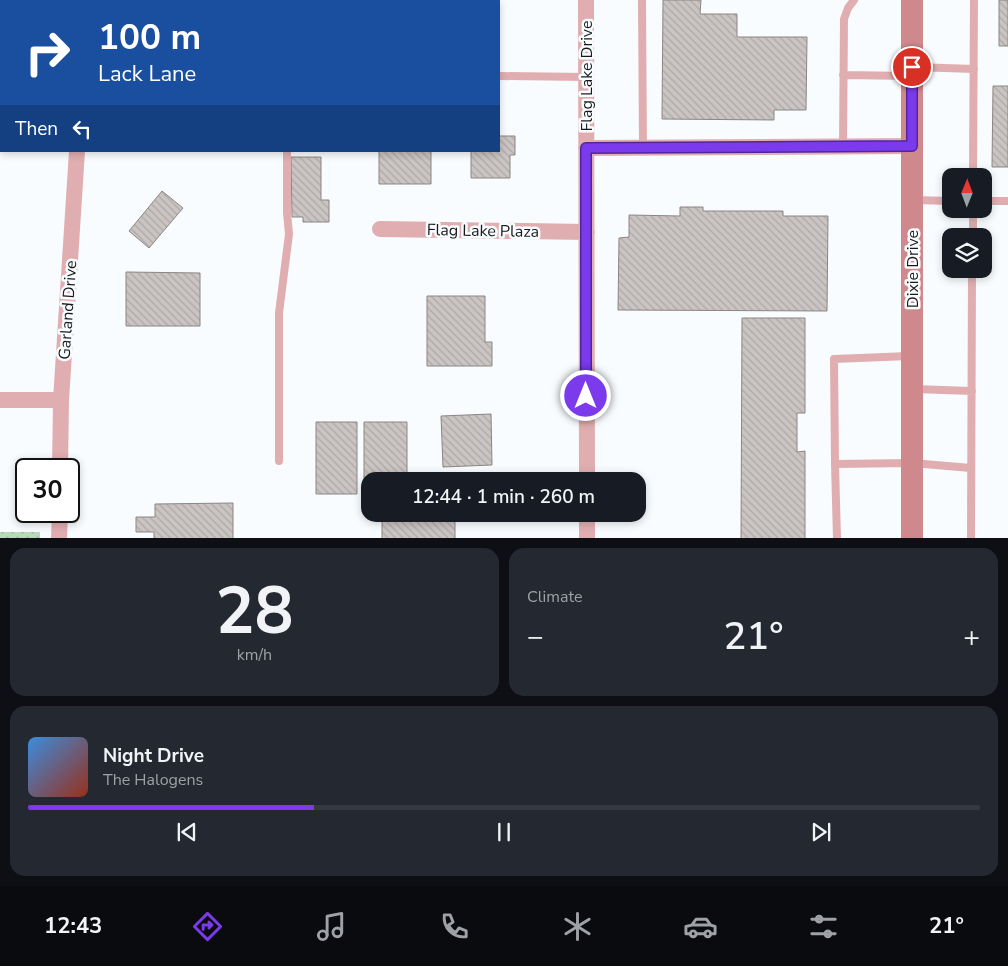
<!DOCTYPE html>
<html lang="en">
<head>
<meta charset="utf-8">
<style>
	:root { --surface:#171b24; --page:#242831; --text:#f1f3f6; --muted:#9ea1a6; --line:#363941; --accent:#7c3aed }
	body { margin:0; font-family:"Nunito Sans",sans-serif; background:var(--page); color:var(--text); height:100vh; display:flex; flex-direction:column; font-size:19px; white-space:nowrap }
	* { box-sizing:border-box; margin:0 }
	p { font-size:16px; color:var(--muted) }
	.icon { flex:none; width:28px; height:28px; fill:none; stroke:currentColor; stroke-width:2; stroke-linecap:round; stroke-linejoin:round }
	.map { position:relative; height:538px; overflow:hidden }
	.drawer { display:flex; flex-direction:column; gap:10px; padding:10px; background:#0d0f14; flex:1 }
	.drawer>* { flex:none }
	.guide { position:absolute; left:0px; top:0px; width:500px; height:152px; box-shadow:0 2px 8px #0003; background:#1a4fa0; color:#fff; overflow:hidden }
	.needle { width:32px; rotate:1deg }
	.tools { position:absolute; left:942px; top:168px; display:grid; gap:10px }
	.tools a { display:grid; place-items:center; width:50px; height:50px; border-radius:10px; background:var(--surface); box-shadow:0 2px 8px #0003; font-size:25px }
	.speed { position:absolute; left:15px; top:458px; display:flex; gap:10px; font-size:25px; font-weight:700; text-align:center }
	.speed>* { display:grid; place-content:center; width:65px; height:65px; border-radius:50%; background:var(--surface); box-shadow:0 2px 8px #0003; line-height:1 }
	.speed .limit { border:2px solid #111; border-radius:8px; background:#fff; color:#111 }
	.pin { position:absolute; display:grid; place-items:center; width:42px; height:42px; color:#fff; margin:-21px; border:2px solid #fff; border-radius:50%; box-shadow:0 1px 5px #0007 }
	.me { position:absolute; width:55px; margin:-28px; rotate:0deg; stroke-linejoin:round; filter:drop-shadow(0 0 4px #0008) }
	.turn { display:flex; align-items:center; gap:18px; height:105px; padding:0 15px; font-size:22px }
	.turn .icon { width:65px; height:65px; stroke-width:2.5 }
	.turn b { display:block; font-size:35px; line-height:42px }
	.then { display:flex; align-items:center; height:48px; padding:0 15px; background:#0003; gap:10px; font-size:19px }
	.big { font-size:38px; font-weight:600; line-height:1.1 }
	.drawer .widget { flex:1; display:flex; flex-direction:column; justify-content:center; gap:8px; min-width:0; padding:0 18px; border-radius:15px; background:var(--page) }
	.drawer .dial { align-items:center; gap:0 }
	.dial b { font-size:65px; line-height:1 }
	.song { display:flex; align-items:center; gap:15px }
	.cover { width:60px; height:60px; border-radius:8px; background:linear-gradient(135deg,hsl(210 70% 55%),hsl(10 70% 35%)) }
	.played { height:5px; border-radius:2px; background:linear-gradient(90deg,var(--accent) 30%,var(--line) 30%) }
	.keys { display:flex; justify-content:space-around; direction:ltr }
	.heat { display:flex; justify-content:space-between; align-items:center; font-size:28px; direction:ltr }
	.drawer .tiles { flex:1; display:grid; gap:10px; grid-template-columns:1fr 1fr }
	.widget:last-child { grid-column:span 2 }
	.trip { position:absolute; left:361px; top:472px; width:285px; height:50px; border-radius:15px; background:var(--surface); box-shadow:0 2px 8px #0003; font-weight:600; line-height:50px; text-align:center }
	.tabs { display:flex; height:80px; justify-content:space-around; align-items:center; background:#090b0e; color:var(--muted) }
	.tabs .icon { width:35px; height:35px }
	.tabs .on { color:var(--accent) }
	.tabs b { font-size:22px; color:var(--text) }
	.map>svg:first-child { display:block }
</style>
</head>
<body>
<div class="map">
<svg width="1008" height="539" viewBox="0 0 1008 539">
	<defs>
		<pattern id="park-dots" width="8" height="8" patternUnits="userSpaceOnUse" patternTransform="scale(1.25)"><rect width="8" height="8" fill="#b9d9bb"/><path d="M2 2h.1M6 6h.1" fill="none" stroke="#9ebaa0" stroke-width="1.8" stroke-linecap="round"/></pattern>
		<pattern id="building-back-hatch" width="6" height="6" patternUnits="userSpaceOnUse" patternTransform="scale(1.25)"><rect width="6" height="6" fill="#cac4c2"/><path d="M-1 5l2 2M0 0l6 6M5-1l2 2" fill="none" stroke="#ada8a6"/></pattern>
	</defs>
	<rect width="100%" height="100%" fill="#f9fcfe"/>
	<path fill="url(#park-dots)" d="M 0,532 L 40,532 L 40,538 L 0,538 Z"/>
	<path fill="url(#building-back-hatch)" stroke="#8b8584" d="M 237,0 L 270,0 L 270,1 L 237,1 Z
		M 318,0 L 360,0 L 360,1 L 318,1 Z
		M 663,0 L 701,0 L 700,14 L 737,14 L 737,37 L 807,37 L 806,110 L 774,110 L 774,120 L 662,119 Z
		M 999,0 L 1008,0 L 1008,46 L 999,46 Z
		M 993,86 L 1008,86 L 1008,167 L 992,167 Z
		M 499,136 L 515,136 L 515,155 L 510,155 L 510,178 L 471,178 L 471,151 L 499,151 Z
		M 379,151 L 431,151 L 431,184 L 379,184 Z
		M 291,157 L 321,157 L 321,200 L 329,200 L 329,222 L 303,222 L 303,217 L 292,217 Z
		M 162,191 L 183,208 L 149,248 L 129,231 Z
		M 680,207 L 703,207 L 703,211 L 783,211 L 783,216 L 828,216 L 827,311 L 618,310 L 619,238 L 629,237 L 629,215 L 680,216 Z
		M 126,272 L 200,273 L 200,326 L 126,326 Z
		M 427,296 L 485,296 L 485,342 L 492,342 L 492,366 L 427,366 Z
		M 742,318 L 805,318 L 805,413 L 797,413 L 797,452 L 805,451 L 805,539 L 741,539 Z
		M 491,414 L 492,465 L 443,467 L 441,416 Z
		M 316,422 L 357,422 L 357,494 L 316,494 Z
		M 364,422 L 407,422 L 407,481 L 370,481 L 370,494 L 364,494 Z
		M 233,503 L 233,539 L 154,539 L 154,532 L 136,532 L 136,517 L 155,517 L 155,504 Z
		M 382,514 L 455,514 L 455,539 L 382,539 Z"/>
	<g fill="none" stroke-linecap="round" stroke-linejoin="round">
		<path stroke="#e0aeb0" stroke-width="8" d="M 285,0 L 285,1
			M 642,0 L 643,148
			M 454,1 L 459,0
			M 914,67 L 974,69
			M 843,75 L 910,76
			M 499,76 L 586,77
			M 843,146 L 844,19 L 848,8 L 854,0
			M 973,176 L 974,0
			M 914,200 L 951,201
			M 984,201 L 1008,201
			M 973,236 L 973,209
			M 909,356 L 834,359 L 835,464 L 912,463 L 971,468
			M 914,389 L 972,391
			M 279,461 L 279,313 L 289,234 L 287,213 L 287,151
			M 835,464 L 837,539
			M 971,539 L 972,269"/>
		<path stroke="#e0aeb0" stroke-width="16" d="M 586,0 L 587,481
			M 78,1 L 78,0
			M 0,140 L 1,140
			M 586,148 L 912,146
			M 380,229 L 587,232
			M 0,400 L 61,400
			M 60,469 L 61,400 L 77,151
			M 587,514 L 587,539
			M 59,539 L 60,511"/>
		<path stroke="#cf888b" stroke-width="22" d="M 912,539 L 912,0"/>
	</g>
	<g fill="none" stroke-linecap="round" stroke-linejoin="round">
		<g stroke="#51269a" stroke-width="12">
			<path id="route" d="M 586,396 L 586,148 L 912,146 L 912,67"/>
		</g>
		<use href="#route" stroke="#7c3aed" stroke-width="9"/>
	</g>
	<g text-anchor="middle" stroke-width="5" stroke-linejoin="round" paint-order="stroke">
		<g font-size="16" fill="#17181a" stroke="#f9fcfe">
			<text transform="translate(586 76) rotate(-90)" y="6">Flag Lake Drive</text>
			<text transform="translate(483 230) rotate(1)" y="6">Flag Lake Plaza</text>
			<text transform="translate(912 269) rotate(-90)" y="6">Dixie Drive</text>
			<text transform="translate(67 310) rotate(-86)" y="6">Garland Drive</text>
		</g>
	</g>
</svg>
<div class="tools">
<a><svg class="needle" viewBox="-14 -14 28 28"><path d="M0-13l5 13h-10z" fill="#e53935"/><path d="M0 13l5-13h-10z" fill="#9ea1a6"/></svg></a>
<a><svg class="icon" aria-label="layers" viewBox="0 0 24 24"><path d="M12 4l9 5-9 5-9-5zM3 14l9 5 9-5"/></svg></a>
</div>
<div class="speed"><div class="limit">30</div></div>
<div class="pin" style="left:912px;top:67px;background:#d93025"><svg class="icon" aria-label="arrive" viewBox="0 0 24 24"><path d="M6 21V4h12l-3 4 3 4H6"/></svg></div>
<svg class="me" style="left:586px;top:396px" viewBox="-20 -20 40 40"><circle r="17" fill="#7c3aed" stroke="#fff" stroke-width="3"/><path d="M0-11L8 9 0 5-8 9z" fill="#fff"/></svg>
<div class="trip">12:44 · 1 min · 260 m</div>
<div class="guide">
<div class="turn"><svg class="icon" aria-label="right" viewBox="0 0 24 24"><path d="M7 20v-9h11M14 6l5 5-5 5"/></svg><div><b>100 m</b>Lack Lane</div></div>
<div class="then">Then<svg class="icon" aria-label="left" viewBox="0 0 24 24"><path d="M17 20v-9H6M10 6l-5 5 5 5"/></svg></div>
</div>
</div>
<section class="drawer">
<div class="tiles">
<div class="widget dial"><b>28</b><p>km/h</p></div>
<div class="widget"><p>Climate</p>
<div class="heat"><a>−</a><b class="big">21°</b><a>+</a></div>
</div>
<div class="widget">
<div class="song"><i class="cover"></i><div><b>Night Drive</b><p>The Halogens</p></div></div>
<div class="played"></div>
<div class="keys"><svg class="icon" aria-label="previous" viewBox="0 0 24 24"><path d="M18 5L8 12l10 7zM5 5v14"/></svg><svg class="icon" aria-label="pause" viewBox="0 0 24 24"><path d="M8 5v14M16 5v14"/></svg><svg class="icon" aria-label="next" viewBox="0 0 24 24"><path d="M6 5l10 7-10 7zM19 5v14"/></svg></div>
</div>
</div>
</section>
<nav class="tabs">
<b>12:43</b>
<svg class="icon on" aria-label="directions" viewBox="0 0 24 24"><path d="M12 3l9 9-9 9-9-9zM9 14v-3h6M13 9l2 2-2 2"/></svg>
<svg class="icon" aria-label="music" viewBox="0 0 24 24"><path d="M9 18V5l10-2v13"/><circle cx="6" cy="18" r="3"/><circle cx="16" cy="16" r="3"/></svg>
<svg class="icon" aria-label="phone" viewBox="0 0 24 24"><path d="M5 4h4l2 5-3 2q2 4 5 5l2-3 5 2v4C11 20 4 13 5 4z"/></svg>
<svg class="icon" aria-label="climate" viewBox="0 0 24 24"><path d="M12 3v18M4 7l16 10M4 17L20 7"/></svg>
<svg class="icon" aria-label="car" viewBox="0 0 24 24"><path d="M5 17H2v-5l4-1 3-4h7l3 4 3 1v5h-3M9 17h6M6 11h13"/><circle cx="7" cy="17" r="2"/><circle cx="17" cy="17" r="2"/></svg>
<svg class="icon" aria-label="filters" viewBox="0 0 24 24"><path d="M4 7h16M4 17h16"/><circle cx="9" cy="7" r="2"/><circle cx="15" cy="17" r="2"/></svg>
<b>21°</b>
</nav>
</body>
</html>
